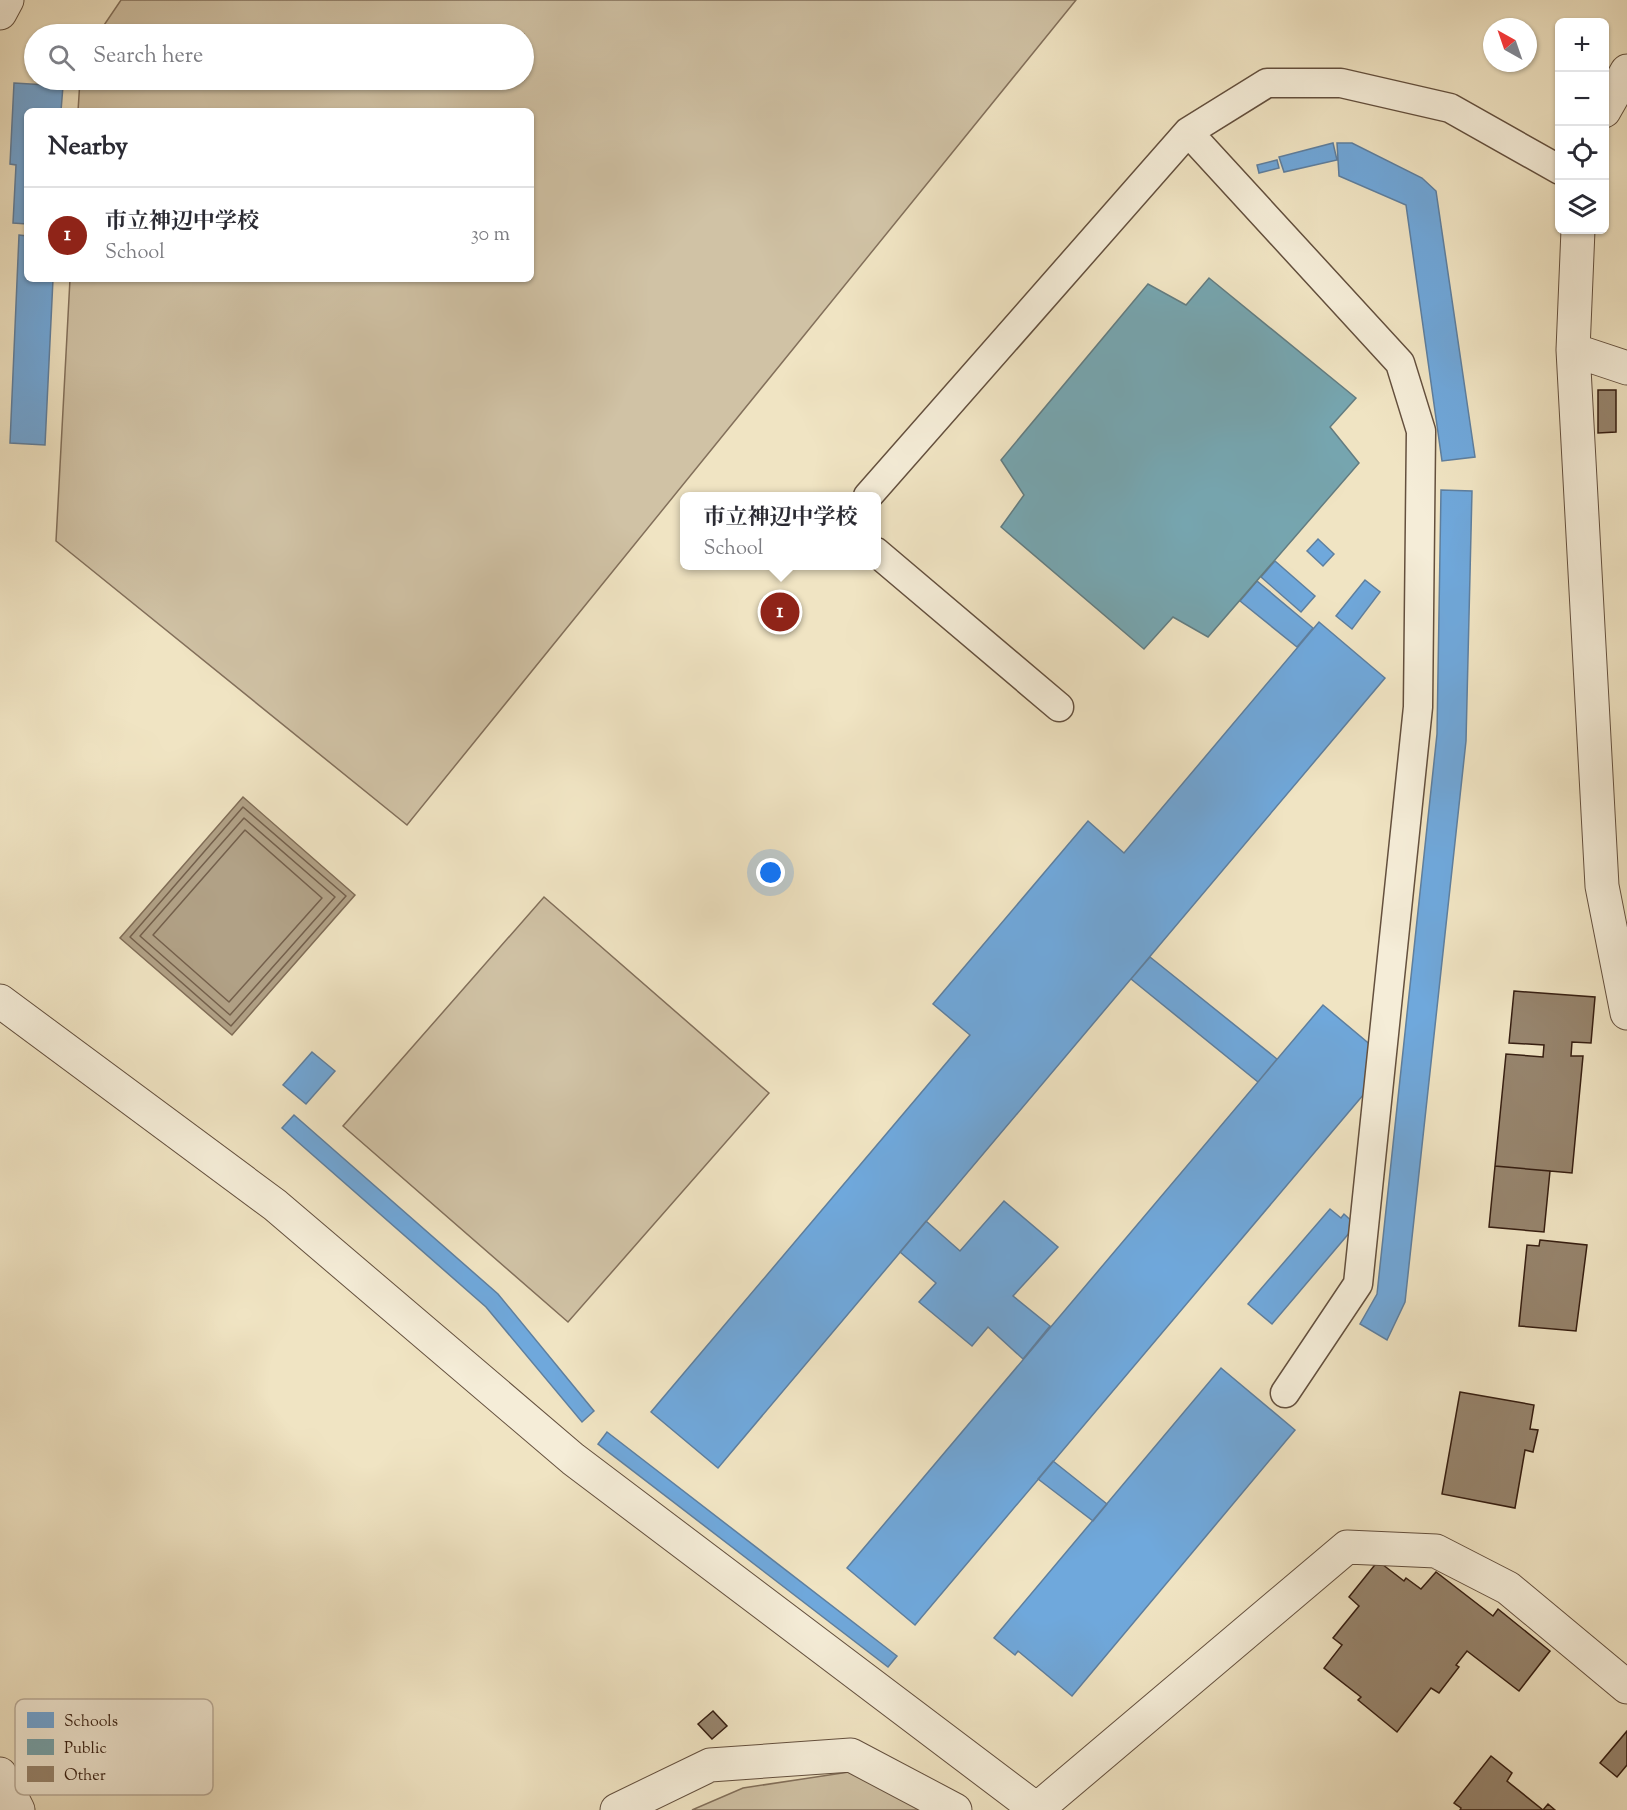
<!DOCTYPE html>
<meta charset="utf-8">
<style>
:root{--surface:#fff;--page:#f7f7f7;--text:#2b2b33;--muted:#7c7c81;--line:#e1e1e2;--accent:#8f2418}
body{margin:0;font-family:"Sorts Mill Goudy","Noto Serif JP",serif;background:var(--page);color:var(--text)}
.controls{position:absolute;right:18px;top:18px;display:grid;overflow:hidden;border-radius:9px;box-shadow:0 2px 4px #0004}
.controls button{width:54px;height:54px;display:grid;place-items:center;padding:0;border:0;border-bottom:2px solid var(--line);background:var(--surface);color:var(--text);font:30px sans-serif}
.compass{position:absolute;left:1483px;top:18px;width:54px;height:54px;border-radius:50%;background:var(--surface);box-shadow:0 2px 4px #0004;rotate:320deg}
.you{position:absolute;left:771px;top:873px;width:21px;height:21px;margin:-15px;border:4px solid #fff;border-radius:50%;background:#1a73e8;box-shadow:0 0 0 9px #1a73e833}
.badge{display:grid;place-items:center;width:39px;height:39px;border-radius:50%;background:var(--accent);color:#fff;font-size:20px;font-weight:700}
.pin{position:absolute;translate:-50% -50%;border:3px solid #fff;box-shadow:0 2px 6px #0006}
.popup{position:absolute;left:680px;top:492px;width:201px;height:78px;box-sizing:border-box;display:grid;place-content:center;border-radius:9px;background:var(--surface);filter:drop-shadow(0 2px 4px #0005);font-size:20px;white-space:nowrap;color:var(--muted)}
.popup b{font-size:22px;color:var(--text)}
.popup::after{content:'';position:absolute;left:50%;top:100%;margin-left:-12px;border:12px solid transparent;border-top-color:var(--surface)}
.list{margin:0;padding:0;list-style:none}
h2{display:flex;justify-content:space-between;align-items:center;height:78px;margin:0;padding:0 24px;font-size:26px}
h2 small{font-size:20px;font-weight:400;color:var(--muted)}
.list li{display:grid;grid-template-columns:39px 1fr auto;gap:18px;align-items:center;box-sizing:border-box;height:96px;padding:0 24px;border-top:2px solid var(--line)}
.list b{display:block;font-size:22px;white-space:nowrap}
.list p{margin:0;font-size:20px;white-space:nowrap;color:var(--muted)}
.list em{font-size:20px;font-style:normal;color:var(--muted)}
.icon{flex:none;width:33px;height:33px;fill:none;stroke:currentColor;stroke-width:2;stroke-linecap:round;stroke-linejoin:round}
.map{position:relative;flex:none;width:1627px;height:1810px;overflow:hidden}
.search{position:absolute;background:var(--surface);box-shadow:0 2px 4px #0004;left:24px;top:24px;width:510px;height:66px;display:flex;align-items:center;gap:15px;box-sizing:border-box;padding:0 21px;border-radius:33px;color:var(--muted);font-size:22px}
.panel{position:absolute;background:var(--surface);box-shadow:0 2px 4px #0004;left:24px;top:108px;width:510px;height:174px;border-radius:9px}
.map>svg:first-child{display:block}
.green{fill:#d0c2a5;stroke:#83705b;stroke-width:1.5}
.water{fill:#b1a186;stroke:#806d57;stroke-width:1.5}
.schools{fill:#6fa8dc;stroke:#5e7f9f;stroke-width:1.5}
.public{fill:#76a5af;stroke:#637c80;stroke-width:1.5}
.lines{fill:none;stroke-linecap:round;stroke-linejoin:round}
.shore{stroke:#74604c;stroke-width:1.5}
.building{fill:#97856e;stroke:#361e11;stroke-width:1.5}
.service-casing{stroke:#64503e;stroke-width:31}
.minor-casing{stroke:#64503e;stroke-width:35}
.service{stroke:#f5edd8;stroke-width:28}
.minor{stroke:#f5edd8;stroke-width:33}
.key{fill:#f5edd8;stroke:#bcaf9c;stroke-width:1.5}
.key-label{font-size:16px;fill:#361e11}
</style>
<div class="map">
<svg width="1627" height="1810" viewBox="0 0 1627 1810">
<rect width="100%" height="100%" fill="#f0e4c3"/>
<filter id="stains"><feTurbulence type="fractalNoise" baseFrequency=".00333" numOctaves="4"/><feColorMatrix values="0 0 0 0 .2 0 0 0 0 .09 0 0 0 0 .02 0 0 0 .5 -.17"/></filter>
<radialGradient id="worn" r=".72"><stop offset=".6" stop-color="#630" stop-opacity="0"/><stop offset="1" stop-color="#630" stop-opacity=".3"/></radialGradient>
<!-- green -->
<path class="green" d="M121,0H1076L407,825L56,541L70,279H531V111H78L80,80H524V34H98Z
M544,897L769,1093L568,1322L343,1126Z
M849,1772L938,1810H692L743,1788Z"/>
<!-- water -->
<path class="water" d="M243,797L355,895L232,1035L120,938Z"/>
<!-- schools -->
<path class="schools" d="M14,83L63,86L61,111H27V224L13,223L16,165L10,164Z
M1333,143L1337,160L1284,172L1279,157Z
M1337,143H1352L1422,178L1436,191L1475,457L1442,461L1406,205L1339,176Z
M1277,160L1279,168L1259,173L1257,165Z
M19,235L27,236V279H53L45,445L10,443Z
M1441,490L1472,491L1466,741L1405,1302L1387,1340L1360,1324L1377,1294L1437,734Z
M1318,539L1334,554L1323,566L1307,551Z
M1275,561L1315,596L1301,612L1261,577Z
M1365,580L1380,592L1352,629L1336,616Z
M1257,581L1313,628L1297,647L1240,601Z
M1319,622L1385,678L718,1468L651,1412L970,1035L933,1004L1088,821L1124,853Z
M1150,957L1277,1059L1258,1082L1131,979Z
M1323,1005L1391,1062L915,1625L847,1568Z
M312,1052L335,1071L306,1104L283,1085Z
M294,1115L498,1294L594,1411L582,1422L486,1307L282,1128Z
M1004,1201L1058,1247L1013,1296L1050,1326L1023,1359L988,1327L972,1346L919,1302L936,1283L900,1252L926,1221L960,1251Z
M1330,1209L1341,1218L1344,1214L1356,1225L1272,1324L1248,1304Z
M1221,1368L1295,1430L1072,1696L1018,1651L1015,1655L994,1638Z
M607,1432L897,1656L888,1667L598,1444Z
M1053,1461L1107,1504L1093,1521L1038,1479Z"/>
<!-- public -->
<path class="public" d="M1209,278L1356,398L1330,427L1359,463L1208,637L1173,617L1144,649L1001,527L1024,495L1001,460L1148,284L1186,305Z"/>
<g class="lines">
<!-- shore -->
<path class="shore" d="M243,807L346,896L231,1026L130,937Z
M244,818L335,897L230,1015L140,936Z
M245,830L322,898L229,1002L153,935Z"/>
</g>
<!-- building -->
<path class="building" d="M1598,390H1616V432L1598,433Z
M1514,991L1595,997L1591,1043L1572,1042L1571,1056H1583L1572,1173L1495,1166L1506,1054L1543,1057L1544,1045L1509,1043Z
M1495,1166L1550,1171L1544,1232L1489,1227Z
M1540,1240L1587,1245L1576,1331L1519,1326L1527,1245L1539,1246Z
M1460,1392L1534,1405L1530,1429L1538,1430L1533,1452L1525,1450L1515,1508L1442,1494Z
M1378,1561L1404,1581L1406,1578L1421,1589L1436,1572L1493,1616L1498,1609L1550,1651L1519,1691L1467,1651L1456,1665L1459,1667L1439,1693L1431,1688L1397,1732L1358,1700L1361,1697L1324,1668L1342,1645L1333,1638L1359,1606L1349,1597Z
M713,1711L727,1726L712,1739L698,1724Z
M1627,1731V1765L1617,1777L1600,1763Z
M1491,1756L1512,1773L1507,1781L1543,1810L1548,1804L1555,1810H1460L1461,1808L1454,1803Z"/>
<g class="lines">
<defs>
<path id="service" d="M1188,132L1400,363L1421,431L1418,707L1358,1284L1285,1393
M868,496L1188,132L1267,83H1341L1450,108L1560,170
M876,552L1059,707"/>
<path id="minor" d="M0,13L7,0
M1604,111L1627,71
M1578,230L1573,350L1602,886L1627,1013
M1573,350L1627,368
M0,1001L275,1205L573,1459L1036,1809
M0,1774L18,1810
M617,1810L710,1765L851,1755L955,1810
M1036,1810L1347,1547L1436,1551L1508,1588L1627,1687"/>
</defs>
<!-- service casing -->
<use href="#service" class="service-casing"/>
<!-- minor casing -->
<use href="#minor" class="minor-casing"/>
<!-- service -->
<use href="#service" class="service"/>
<!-- minor -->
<use href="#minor" class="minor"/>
</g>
<!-- legend -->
<rect x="15" y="1699" width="198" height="96" rx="9" class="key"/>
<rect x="27" y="1712" width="27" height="16" fill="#6fa8dc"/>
<rect x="27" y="1739" width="27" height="16" fill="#76a5af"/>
<rect x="27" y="1766" width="27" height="16" fill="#97856e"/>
<g class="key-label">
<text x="64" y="1726">Schools</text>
<text x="64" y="1753">Public</text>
<text x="64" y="1780">Other</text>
</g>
<rect width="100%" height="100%" filter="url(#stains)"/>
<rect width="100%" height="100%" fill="url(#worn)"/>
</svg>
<div class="controls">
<button>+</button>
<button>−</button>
<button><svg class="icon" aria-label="locate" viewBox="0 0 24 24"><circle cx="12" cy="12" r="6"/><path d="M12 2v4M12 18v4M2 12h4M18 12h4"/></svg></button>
<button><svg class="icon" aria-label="layers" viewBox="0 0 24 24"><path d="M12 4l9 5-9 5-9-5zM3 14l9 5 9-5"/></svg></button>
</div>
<svg class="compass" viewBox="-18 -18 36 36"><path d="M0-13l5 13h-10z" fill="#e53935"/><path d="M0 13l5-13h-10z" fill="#7c7c81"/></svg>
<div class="you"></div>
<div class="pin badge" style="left:780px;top:612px">1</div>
<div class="popup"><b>市立神辺中学校</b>School</div>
<div class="search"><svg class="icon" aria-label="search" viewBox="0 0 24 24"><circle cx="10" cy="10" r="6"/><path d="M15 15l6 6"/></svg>Search here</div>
<section class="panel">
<h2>Nearby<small></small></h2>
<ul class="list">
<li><span class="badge">1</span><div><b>市立神辺中学校</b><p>School</p></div><em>30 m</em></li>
</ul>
</section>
</div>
